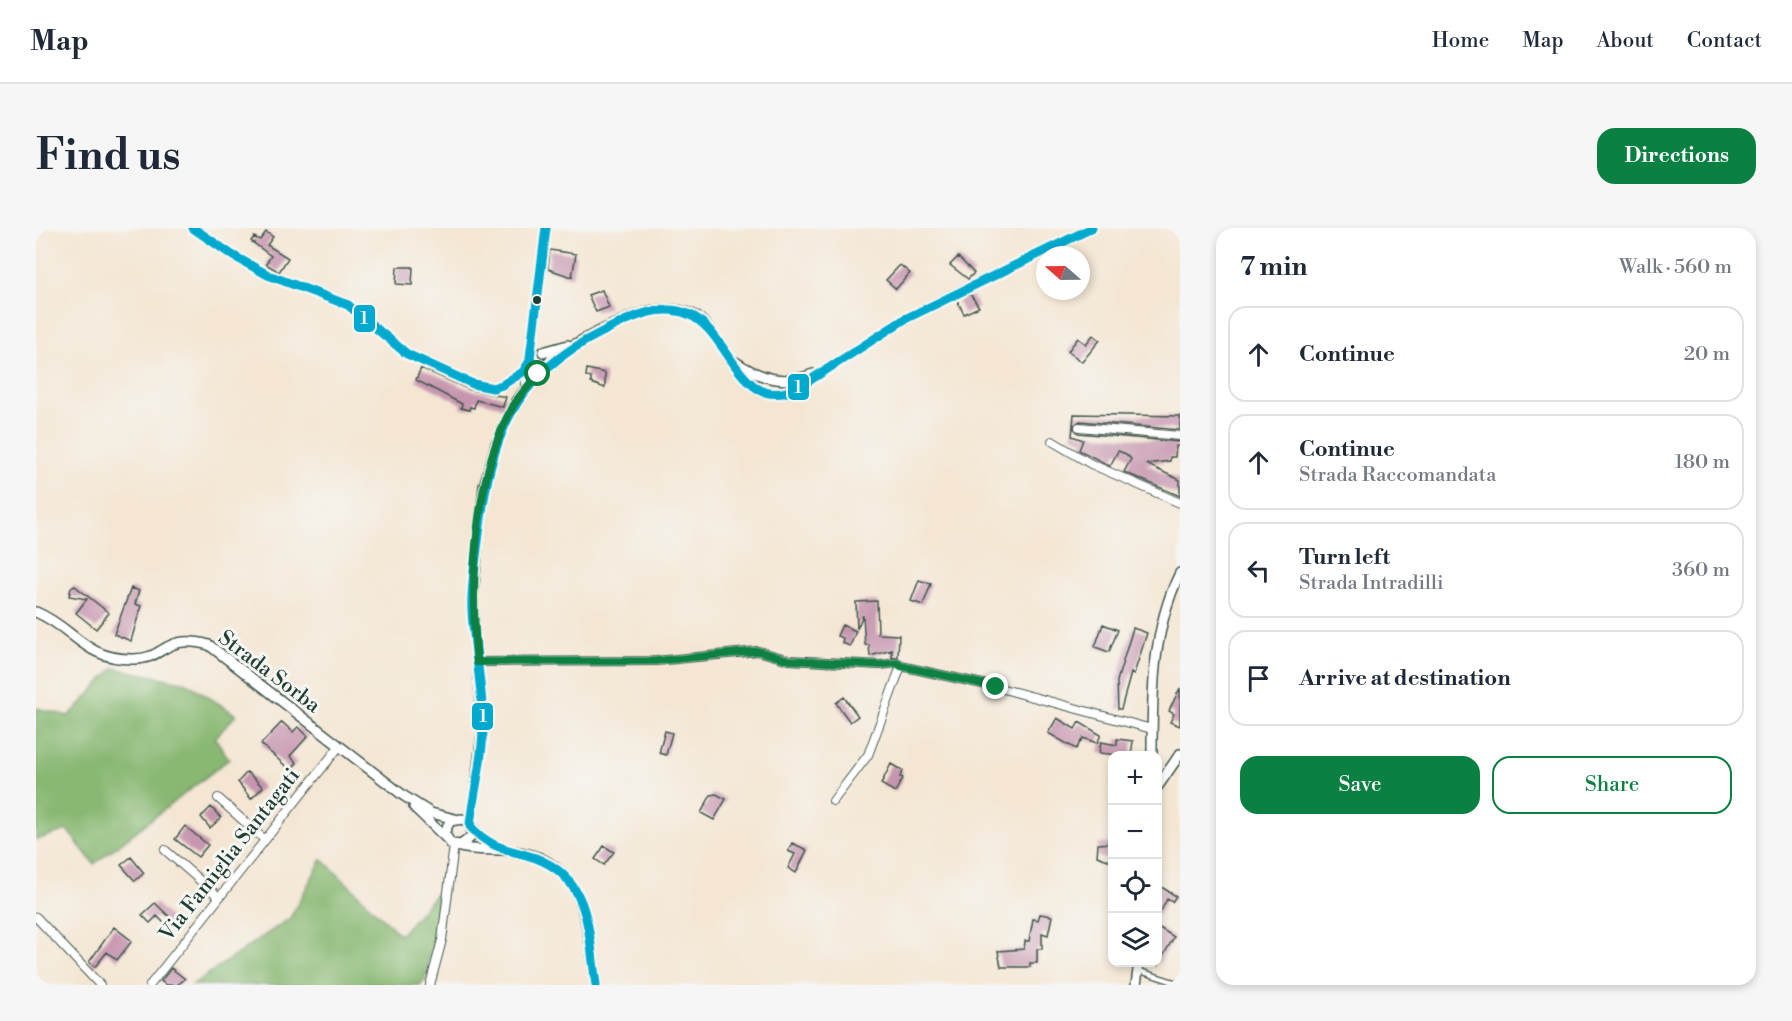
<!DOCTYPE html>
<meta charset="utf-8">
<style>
:root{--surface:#fff;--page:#f6f6f7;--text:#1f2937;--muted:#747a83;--line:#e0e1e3;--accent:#0b8043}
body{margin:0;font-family:"Libre Bodoni",serif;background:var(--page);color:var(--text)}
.controls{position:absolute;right:18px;bottom:18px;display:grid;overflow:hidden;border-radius:12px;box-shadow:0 3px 9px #0003}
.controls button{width:54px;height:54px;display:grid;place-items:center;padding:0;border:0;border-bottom:2px solid var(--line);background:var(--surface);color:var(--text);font:30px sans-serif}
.compass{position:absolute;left:1000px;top:18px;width:54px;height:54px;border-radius:50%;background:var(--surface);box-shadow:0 3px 9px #0003;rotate:290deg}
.stop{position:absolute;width:18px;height:18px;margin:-14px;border:4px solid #0b8043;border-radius:50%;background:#fff}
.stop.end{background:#0b8043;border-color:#fff;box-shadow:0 2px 6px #0008}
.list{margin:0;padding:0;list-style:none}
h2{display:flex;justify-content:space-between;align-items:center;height:78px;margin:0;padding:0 24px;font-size:26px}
h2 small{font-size:20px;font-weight:400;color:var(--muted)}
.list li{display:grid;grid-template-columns:39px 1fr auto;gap:18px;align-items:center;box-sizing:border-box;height:96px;margin:0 12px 12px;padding:0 12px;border:2px solid var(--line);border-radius:18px}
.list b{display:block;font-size:22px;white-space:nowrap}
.list p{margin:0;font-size:20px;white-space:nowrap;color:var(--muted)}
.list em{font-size:20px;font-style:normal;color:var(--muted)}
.actions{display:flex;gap:12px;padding:18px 24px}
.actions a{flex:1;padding:14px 0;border:2px solid var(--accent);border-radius:18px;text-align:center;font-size:21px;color:var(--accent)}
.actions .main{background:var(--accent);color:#fff}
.icon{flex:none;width:33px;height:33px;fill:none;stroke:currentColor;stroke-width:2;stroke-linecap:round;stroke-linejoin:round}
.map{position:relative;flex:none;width:1144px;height:757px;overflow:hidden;border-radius:18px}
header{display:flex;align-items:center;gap:36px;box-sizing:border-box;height:84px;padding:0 30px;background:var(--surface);border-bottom:2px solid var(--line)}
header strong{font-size:28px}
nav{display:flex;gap:33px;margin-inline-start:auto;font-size:21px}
.intro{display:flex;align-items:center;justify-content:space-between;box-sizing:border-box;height:144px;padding:0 36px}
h1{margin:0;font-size:42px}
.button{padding:15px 27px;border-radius:18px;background:var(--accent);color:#fff;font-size:21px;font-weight:700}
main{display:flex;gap:36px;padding:0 36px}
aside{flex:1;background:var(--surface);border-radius:18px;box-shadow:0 3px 9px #0003}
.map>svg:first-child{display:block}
.forest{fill:#88b872;stroke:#547a53;stroke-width:1.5}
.building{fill:#c695af}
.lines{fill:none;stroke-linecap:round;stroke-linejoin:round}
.service-casing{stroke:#3f564c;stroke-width:7}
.minor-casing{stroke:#3f564c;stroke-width:10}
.tertiary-casing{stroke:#3f564c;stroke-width:12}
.service{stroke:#fff;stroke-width:4}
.minor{stroke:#fff;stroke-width:8}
.tertiary{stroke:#fff;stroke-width:9}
.bus-1-casing{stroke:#f6f6f2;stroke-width:14}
.bus-1{stroke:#00a9ce;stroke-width:9}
.route{stroke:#0b8043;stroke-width:8}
.bus-dot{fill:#1f3d34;stroke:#f6f6f2;stroke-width:2}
.labels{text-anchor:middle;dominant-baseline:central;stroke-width:6;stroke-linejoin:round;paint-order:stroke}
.street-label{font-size:21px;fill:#1f3d34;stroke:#f6f6f2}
.line-badge{stroke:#f6f6f2;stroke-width:2}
.badge-label{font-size:16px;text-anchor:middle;font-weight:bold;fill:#fff}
</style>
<header>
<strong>Map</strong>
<nav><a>Home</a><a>Map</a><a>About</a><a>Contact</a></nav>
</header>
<div class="intro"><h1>Find us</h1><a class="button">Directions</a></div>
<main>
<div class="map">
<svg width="1144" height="757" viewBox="0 0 1144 757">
<rect width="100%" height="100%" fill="#f6f6f2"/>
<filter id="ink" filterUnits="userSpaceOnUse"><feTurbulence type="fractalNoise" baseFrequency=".0167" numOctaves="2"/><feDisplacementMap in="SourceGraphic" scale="12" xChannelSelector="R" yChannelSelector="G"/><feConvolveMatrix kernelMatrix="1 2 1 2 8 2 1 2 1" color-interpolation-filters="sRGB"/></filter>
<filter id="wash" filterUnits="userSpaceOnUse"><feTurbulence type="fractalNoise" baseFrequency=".008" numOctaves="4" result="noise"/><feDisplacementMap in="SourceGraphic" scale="24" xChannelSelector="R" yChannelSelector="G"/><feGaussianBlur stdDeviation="1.35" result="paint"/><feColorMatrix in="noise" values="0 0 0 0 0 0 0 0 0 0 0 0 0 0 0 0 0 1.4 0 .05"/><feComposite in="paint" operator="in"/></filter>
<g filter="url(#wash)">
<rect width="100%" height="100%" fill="#f4e6d3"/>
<!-- forest -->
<path class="forest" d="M78,440L151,455L200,487L179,510L193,531L58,636L31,602L0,612V480L33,488Z
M286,631L364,707L400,666L404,672L389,752L384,757H156L254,690Z"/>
<g id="blocks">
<!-- building -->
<path class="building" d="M230,4L237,9L231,17L252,30L243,44L230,36L235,28L215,13L218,9L224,12Z
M514,22L540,26L536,49L512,41Z
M922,29L938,45L932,51L914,37Z
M864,37L874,45L860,61L850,52Z
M361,39H377L376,57L360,56Z
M566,62L573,79L560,84L552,67Z
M934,66L943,79L928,86L921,72Z
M1057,107L1064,112L1046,134L1032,123L1042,110L1050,116Z
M385,140L434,162L470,169L467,179L440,172L438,180L434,179L433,182L425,180L426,176L380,152Z
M551,141L569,145V160L555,155V150L550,148Z
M1038,186L1144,188V202L1044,193L1037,198Z
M1037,199L1042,205L1144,214V218H1140L1139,229H1134V233L1110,236L1144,252V268L1088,244L1095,231L1090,226L1082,223L1074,238L1043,222L1047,212L1036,208Z
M883,352L895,356L887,377L875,373Z
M39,358L73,385L60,401L40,385L51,371L33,368L35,360Z
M95,360L103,363L99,376L105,378L95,413L78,406Z
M841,373L842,406L863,407L862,429L856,430V422L834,428L833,417H829L827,387L821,401L820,374Z
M1067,396L1082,402L1073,424L1059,419Z
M806,397L820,403L814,418L806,415L807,410L801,408Z
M1097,400L1111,405L1098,446L1095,445L1085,481H1082L1081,453Z
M1144,460V498L1134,494L1138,486L1133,483Z
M808,469L822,488L814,494L800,475Z
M1021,490L1039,501L1043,494L1065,507L1061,515L1047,510L1040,521L1012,505Z
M246,494L257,504L262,499L272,508L254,528L261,535L254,542L225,516Z
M629,503L636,505L630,527L623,525Z
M1081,511L1097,513L1095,528L1063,525L1065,514L1081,517Z
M855,536L867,543L864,549L867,550L859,564L845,556Z
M211,544L227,559L215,571L202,554Z
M680,566L690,571L678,592L665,585L675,567Z
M175,579L185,590L174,600L165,589Z
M149,598L172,617L162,629L139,611Z
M756,615L771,622L760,645L752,640L759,626L752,623Z
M1077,615V634L1061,628L1062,616Z
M568,618L578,624L568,637L559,631Z
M95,629L108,645L99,653L85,637Z
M1122,657L1140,668L1136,674L1131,671L1122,689Z
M119,675L139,694L133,700L121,688L114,695L106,687Z
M1004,686L1016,688L1012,707L1006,705V721H1001V735H994V739H965L962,723L988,721L989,713H993L997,691L1002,692Z
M78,699L96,713L81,732L71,724L59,739L53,734Z
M1122,699L1138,709L1122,737Z
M135,740L149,751L141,757H130L125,753Z"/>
</g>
</g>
<g filter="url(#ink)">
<use href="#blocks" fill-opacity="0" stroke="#3f564c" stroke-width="1.5"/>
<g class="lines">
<defs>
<path id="service" d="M1104,743L1144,756"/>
<path id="minor" d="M1043,199L1144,208
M1016,213L1055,236L1144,275
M441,434L620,433L722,423L753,432L844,437L861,435L865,438L960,459L1116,501
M182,570L229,612
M797,573L832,527L865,438
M129,622L183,669
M0,689L64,757
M114,757L302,520
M394,757L406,712L418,617"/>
<path id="tertiary" d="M157,0L196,27L232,47L312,77L371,126L437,156L457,160L466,157L487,144L494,133
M507,124L532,117
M698,133C723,150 747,158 777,146
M497,137L494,130L510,0
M490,156L495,135
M480,173C490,162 498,148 508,138C525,120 589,89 613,83C628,80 648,80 661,89C690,109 703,175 749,165C764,162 779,149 792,140C817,124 843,107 869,92C929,58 995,32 1056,0
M0,384C40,401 48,432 98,431C130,431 127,405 173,417L368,568L395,585L419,591
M1116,528C1116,465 1116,402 1144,345
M1122,558L1144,526
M378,579L410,610
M434,598L447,499L436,377L448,258L460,216L482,170
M435,600V609L425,617L415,616L408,605L414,593L426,591C442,599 440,612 465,620
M420,618C442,625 463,619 484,624C553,637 550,701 560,757
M1100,757L1103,734"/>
</defs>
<!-- service casing -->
<use href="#service" class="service-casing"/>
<!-- minor casing -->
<use href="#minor" class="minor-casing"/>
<!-- tertiary casing -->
<use href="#tertiary" class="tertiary-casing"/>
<!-- service -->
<use href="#service" class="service"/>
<!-- minor -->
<use href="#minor" class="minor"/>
<!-- tertiary -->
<use href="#tertiary" class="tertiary"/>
<defs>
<path id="bus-1" d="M157,0L196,27L232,47L312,77L371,126L437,156L457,160L466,157L487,144L494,133
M508,138L499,139L494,130L510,0
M560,757C552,702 555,644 490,627C467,621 450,617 434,598C437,565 447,533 447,499C447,460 438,421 436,382C435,356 440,330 443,305C455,209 475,149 566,104C591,91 623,74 652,86C695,103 704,192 765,158L869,91L1056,0"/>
</defs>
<!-- bus-1 casing -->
<use href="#bus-1" class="bus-1-casing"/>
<!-- bus-1 -->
<use href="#bus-1" class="bus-1"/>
</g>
</g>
<g class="lines" filter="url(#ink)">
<!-- route -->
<path class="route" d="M502,146C494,157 483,167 477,178C437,250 434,354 441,434L620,433L722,423L753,432L844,437L861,435L865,438L960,459"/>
</g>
<!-- markers -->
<circle class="bus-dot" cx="501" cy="72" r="5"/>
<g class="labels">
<!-- street labels -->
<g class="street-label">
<text transform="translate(233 444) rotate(37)">Strada Sorba</text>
<text transform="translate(194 627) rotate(-52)">Via Famiglia Santagati</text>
</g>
</g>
<g class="line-badge">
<rect x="317" y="76" width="23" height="29" rx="6" fill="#00a9ce"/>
<rect x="751" y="145" width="23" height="28" rx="6" fill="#00a9ce"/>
<rect x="435" y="474" width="23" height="29" rx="6" fill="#00a9ce"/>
</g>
<g class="badge-label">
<text x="328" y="96">1</text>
<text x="762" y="165">1</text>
<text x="447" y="494">1</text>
</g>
</svg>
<div class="controls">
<button>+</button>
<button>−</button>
<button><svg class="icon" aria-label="locate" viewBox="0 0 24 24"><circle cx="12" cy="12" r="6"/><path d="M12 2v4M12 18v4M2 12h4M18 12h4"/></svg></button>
<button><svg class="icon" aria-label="layers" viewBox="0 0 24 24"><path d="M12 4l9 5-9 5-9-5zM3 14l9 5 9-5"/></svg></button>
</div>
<svg class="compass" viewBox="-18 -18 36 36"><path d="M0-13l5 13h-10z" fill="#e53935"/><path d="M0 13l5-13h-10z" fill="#747a83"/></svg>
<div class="stop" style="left:502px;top:146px"></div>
<div class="stop end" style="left:960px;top:459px"></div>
</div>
<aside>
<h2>7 min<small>Walk · 560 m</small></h2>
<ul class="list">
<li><svg class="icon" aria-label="ahead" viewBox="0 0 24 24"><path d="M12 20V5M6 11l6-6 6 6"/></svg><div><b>Continue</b></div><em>20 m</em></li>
<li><svg class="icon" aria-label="ahead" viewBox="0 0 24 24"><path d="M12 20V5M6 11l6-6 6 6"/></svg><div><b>Continue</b><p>Strada Raccomandata</p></div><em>180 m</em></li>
<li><svg class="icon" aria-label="left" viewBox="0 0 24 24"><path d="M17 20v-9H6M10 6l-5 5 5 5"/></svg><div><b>Turn left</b><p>Strada Intradilli</p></div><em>360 m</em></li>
<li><svg class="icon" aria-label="arrive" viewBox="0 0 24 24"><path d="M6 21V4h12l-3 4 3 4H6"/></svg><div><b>Arrive at destination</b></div></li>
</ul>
<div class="actions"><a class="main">Save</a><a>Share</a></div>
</aside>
</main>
